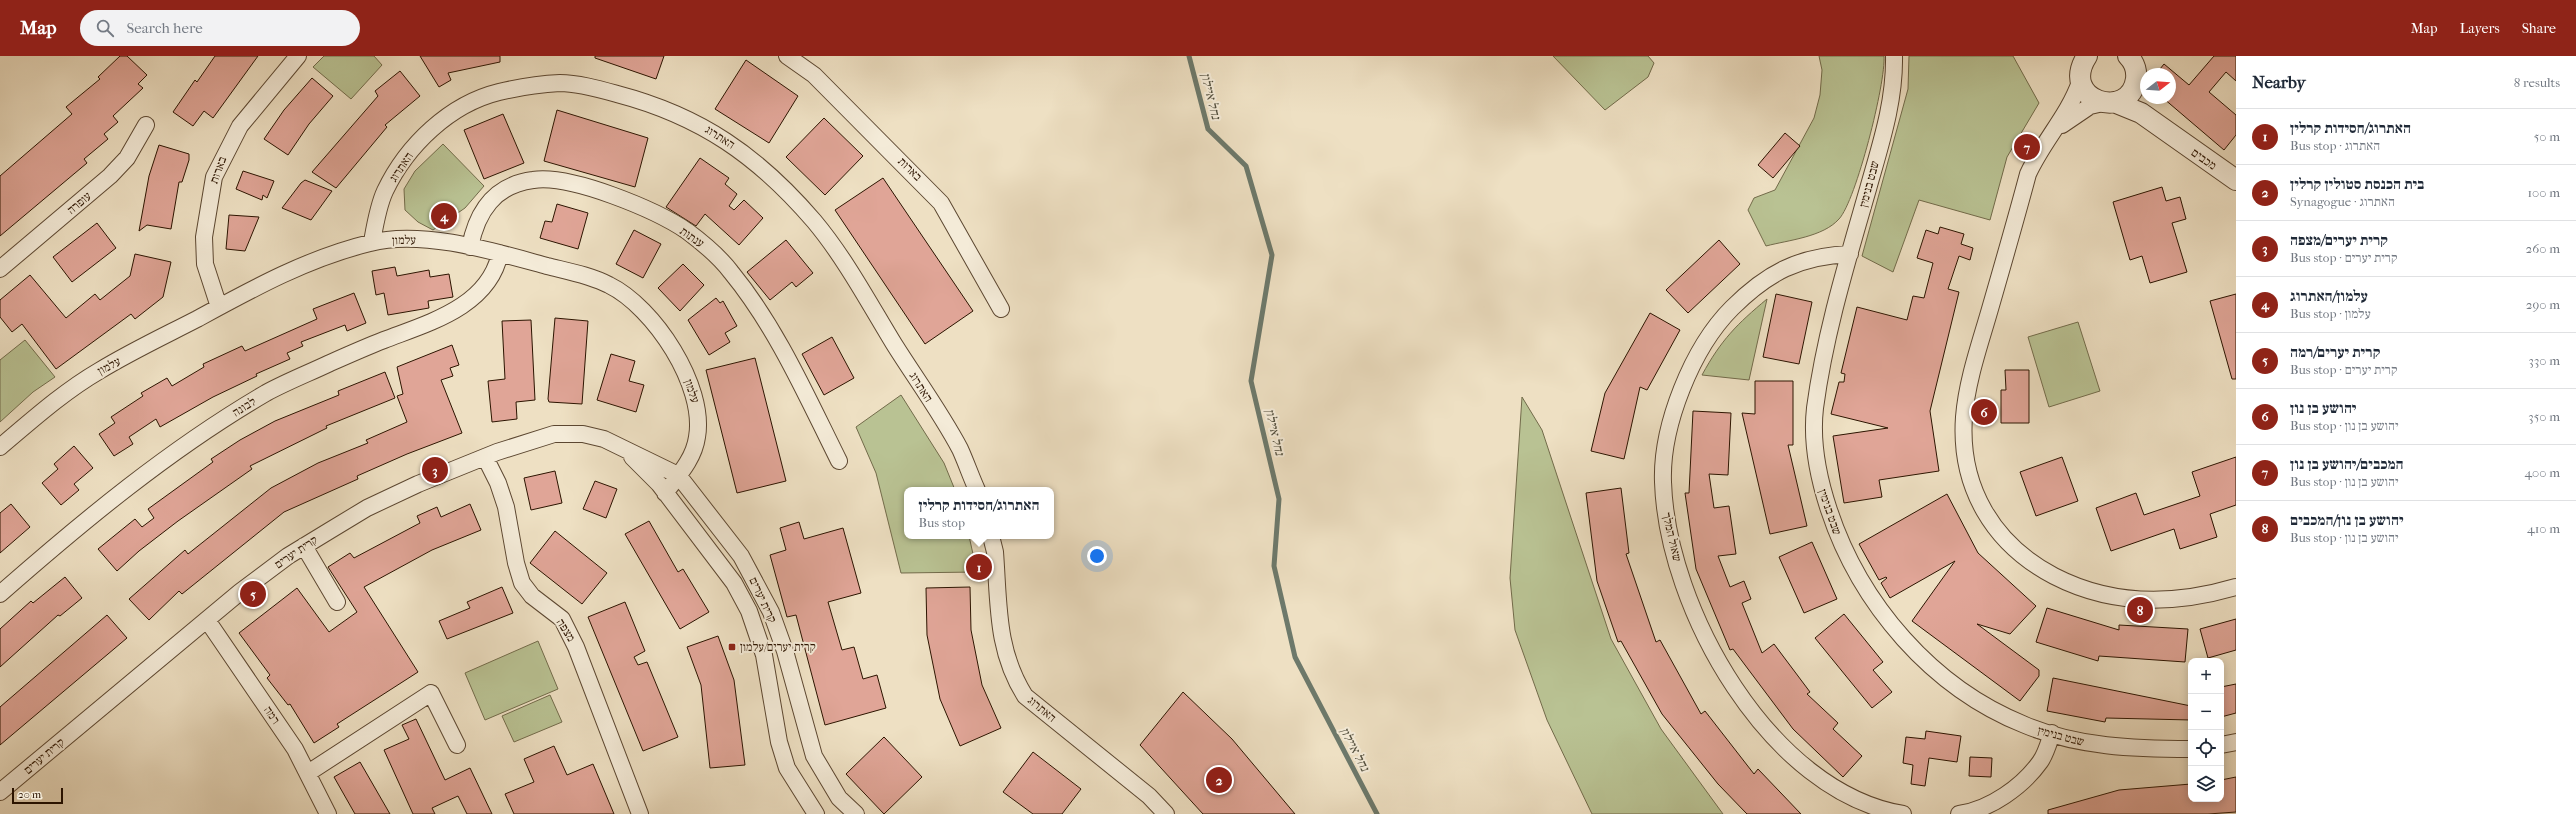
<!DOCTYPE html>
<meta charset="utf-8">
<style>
:root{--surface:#fff;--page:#f2f2f3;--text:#1f2937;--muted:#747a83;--line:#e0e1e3;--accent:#8f2418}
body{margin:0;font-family:"IM FELL French Canon","Frank Ruhl Libre",serif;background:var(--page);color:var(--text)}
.controls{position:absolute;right:12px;bottom:12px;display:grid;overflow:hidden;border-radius:8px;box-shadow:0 2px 10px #0003}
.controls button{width:36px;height:36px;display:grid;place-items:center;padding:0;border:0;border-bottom:1px solid var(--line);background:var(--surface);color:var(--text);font:20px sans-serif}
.compass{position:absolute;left:2140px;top:12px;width:36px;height:36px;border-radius:50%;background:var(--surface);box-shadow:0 2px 10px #0003;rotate:73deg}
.scale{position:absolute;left:12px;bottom:10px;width:51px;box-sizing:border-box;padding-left:4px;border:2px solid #2c1400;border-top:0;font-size:11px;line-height:14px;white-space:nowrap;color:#2c1400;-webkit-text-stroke:3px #f4ebd8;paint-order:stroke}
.you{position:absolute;left:1097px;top:500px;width:14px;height:14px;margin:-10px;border:3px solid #fff;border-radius:50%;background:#1a73e8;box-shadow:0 0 0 6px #1a73e833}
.badge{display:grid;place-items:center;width:26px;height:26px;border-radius:50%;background:var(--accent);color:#fff;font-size:13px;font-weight:700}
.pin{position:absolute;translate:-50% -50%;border:2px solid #fff;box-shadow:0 1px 4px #0006}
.popup{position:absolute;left:904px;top:431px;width:150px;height:52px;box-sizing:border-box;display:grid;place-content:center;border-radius:8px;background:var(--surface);filter:drop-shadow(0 1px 3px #0005);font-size:13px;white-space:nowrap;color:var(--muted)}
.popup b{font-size:15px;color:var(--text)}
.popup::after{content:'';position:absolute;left:50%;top:100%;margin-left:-8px;border:8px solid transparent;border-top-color:var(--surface)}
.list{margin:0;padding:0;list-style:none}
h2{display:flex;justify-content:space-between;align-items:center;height:52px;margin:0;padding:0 16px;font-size:17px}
h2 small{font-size:13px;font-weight:400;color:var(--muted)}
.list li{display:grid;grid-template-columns:26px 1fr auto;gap:12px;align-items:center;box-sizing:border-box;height:56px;padding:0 16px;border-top:1px solid var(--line)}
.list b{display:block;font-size:15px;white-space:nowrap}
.list p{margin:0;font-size:13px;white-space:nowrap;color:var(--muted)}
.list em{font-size:13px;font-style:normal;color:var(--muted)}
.icon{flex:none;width:22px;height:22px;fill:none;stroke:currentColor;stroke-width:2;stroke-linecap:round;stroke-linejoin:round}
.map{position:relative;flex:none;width:2236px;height:758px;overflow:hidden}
header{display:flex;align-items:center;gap:24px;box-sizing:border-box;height:56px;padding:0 20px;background:var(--accent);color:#fff}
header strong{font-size:19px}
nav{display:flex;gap:22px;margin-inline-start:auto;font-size:14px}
.search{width:280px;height:36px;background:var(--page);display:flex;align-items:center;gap:10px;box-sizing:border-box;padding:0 14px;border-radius:22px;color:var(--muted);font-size:15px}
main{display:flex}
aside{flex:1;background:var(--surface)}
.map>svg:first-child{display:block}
.green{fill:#b9c293;stroke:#726b4a}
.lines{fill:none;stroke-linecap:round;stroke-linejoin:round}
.stream{stroke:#6d796b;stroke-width:5}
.building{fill:#e0a597;stroke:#2c1400}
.minor-casing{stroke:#5c4731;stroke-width:18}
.tertiary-casing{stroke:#5c4731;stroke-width:22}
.minor{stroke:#f4ebd8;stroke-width:16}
.tertiary{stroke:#f4ebd8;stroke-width:20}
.poi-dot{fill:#8f2418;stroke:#f4ebd8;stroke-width:1.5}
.labels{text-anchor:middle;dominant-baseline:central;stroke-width:4;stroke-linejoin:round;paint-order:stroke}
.street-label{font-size:12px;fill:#2c1400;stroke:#f4ebd8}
.poi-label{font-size:12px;fill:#2c1400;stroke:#f4ebd8;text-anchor:start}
.water-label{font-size:13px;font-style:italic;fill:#524f3e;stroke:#f4ebd8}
</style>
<header>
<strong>Map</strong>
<div class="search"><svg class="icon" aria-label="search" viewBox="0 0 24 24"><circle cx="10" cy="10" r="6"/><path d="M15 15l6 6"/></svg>Search here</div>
<nav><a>Map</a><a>Layers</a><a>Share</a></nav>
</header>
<main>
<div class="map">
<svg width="2236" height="758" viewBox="0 0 2236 758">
<rect width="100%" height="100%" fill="#eee0c3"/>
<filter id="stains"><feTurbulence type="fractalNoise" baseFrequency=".005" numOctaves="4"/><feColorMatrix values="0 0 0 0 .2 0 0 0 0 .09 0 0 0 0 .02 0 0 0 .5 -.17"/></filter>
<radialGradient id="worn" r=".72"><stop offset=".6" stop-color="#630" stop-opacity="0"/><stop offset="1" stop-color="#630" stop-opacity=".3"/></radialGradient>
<!-- green -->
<path class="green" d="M324,0H374L382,9L351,43L313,11Z
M1553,0H1648L1654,7L1648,21L1605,54Z
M1819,0H1884C1886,26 1856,145 1839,163C1823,181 1789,184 1766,190L1748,154L1754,142L1775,134L1814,62L1820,39L1822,14Z
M1909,0H2013L2039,47L2007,101L1990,164L1919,144L1893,216L1862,200L1908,33Z
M443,88L484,130L465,152L433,174L418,166L405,154L404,133L415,115Z
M1767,243L1749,324L1702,319C1721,284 1737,268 1767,243Z
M2078,266L2100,335L2049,351L2028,281Z
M25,284L55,321L33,336L0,366V304Z
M901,339L944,407L955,434H907V480H969L977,516L901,517L876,417L856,371Z
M1522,341L1542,374L1611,583L1661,673L1723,758H1592L1547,664L1515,574L1510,522Z
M538,585L558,633L485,664L465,617Z
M550,639L562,666L514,686L502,660Z"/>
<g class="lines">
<!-- stream -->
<path class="stream" d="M1189,0L1208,73L1246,110L1272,199L1251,325L1279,443L1274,510L1295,601L1377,758"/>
</g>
<!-- building -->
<path class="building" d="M120,0H127L147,19L138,28L143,32L113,60L118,66L104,78L108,83L84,103L87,107L0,180V120L72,58L66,51L100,23L98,21Z
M215,0H258L213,62L204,55L193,70L173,56L195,24L197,26Z
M420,0H500V6L448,17L451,24L439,31Z
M595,0H664L656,23L595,2Z
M2214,0H2236V25L2226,16L2209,36L2236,59V79L2224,94L2163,42H2170V18H2156L2164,8L2189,29Z
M746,4L798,40L769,87L715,53Z
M400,15L420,40L385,69L387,71L336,132L312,116L378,40L375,35Z
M312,22L333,40L309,68L288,99L264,83L284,54Z
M557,54L648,82L635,131L544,105Z
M503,58L524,107L484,123L464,74Z
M824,62L863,100L825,139L786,101Z
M1785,77L1800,90L1773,122L1758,109Z
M159,89L189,98V104L182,126H179L171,173L147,169L139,175L149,120Z
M700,102L729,122L725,128L737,138L729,150L734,154L744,144L763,162L739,189L705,158L696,170L666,151Z
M243,115L274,125L267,142L263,139L262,144L236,133Z
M883,122L973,255L925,288L835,154Z
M305,124L332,135L311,164L282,152L301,127Z
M2162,131L2166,145L2180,141L2186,163L2172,167L2187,216L2150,227L2142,200L2130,204L2113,146Z
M557,148L588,157L578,193L540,182L545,165L552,166Z
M229,159L259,161L245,195L226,193Z
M97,167L116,192L72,226L53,201Z
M1940,171L1964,178L1961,188L1973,192L1970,204L1959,200L1948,233L1959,236L1930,355L1939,415L1879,424L1882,441L1844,447L1833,380L1888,372L1831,358L1839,326H1844L1845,318L1841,317L1857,251L1907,264L1913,240L1924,242L1933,207L1917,202L1926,174L1938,178Z
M634,174L661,188L643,222L616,208Z
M786,184L813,217L796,231L792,226L770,244L747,216Z
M1719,184L1740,208L1688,257L1666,234Z
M135,198L171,206L163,241L135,263L131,258L56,313L22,268L12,276L0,261V244L30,219L66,262L95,238L100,244L130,220Z
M683,208L704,229L680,255L658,232Z
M395,211L397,220L429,214L430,221L449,218L453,241L428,245L429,252L388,259L384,237L376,239L372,215Z
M354,237L366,267L347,275L345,269L301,286L303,290L287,297L290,303L256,318L257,320L213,341L160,371L156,363L129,381L133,388L114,400L99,378L115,367L111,361L143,340L141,337L167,322L172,330L204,311L203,308L242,290L245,295L317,263L313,253Z
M1776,238L1812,246L1799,308L1763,301Z
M2236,238V323H2232L2210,245Z
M716,242L720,247L723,245L737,270L725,277L730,286L709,299L688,264Z
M1650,257L1680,274L1647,334L1640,331L1624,403L1591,395L1605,337Z
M555,262L588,265L582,348L549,346L548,343Z
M531,264L535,344L516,346L517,363L492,366L488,325L505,323L502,265Z
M832,281L854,322L824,339L802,298Z
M452,289L459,309L450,312L453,320L441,324L462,377L407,398L357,420L358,423L284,456L182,538L179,535L149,564L129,543L185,494L188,498L271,432L318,407L368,387L366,384L407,366L397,340L403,338L397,311Z
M611,298L635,305L629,325L644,329L636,356L597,344Z
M755,302L786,425L737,437L706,314Z
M2005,314H2029V367H2001V334H2006Z
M385,316L395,342L326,370L327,372L250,410L252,413L178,465L139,495L117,515L98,493L135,463L142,471L154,462L148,453L213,406L211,403L240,384L275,365L339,339L338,335Z
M1755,325H1793V389H1788L1807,470L1770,478L1742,357L1755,358Z
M1693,355L1731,357L1728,419L1709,418L1714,452L1729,450L1736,498L1718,500L1730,531L1744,525L1751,543L1742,547L1762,597L1774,588L1810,636L1807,638L1838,667L1833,673L1862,700L1843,721L1793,673L1733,593L1730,594L1696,513L1685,437H1689Z
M74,390L93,412L74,428L79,434L61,449L42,427L58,413L54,408Z
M2062,401L2078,445L2036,460L2020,416Z
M2236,401V449L2210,458L2217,481L2180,493L2174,473L2111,495L2096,452L2136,437L2144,459L2200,440L2192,416Z
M555,415L562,447L531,454L524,422Z
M595,425L617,433L606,462L583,453Z
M1621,432L1629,497L1626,498L1656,586L1660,584L1701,658L1705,655L1754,718L1758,713L1801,758H1747L1718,728L1662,658L1621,585L1618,586L1597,525L1586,437Z
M1947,438L1978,497L2036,550L2010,578L1977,568L2039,614V620L2020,645L1912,565L1955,505L1890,542L1881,527L1887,522L1886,521L1879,524L1859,488Z
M11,448L30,471L0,497V457Z
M470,448L481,474L432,494L364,531L418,616L337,668L339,671L314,687L290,648L288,649L267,622L270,619L239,577L297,532L329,576L357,556L328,511L350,497L354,502L420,467L417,460L437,451L441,461Z
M649,465L678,516L683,513L709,556L680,573L625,478Z
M799,466L804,483L843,472L861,537L828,546L842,594L854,591L863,623L877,619L886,652L825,669L796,559L787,561L770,499L786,494L780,472Z
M555,475L607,517L582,548L530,507Z
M1812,486L1837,543L1804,557L1779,501Z
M65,521L82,542L60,560L58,559L0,611V573L31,545L33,547Z
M502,531L513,557L447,583L439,565L470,552L467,546Z
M970,531L971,574L982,629L1001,672L960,690L940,643L927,579L926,532Z
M625,546L645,595L634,601L638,609L647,606L678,681L643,695L588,561Z
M2047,552L2119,574V569L2188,573L2185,606L2099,600L2098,605L2036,586Z
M1844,558L1883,606L1873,614L1892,636L1872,652L1815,582Z
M107,559L127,582L0,689V651Z
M2236,563V594L2208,602L2200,573Z
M718,580L734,624L745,709L710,712L701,629L687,591Z
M2053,622L2191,650V664L2106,662L2105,666L2047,655Z
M2236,628V657L2221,661V631Z
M1183,636L1232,683L1295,758H1203L1140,689Z
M416,663L445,724L470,712L492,758H467L458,740L432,752L435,758H413L384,694L409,683L402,669Z
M1926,675L1961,680L1957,706L1929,702L1925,730L1911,728L1913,709L1903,707L1906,681L1925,683Z
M884,681L922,721L884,758L846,718Z
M554,690L567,719L593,708L614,758H514L505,738L534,726L524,703Z
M1033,696L1081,733L1062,758H1033L1003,736Z
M1970,701L1992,702L1991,721L1969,720Z
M360,706L390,758H355L334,721Z
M2236,721V756L2208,758H2048V754L2119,734L2191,728V743H2221V724Z"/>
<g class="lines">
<defs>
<path id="minor" d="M787,0L814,19L941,147L1001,253
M1894,0C1895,46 1880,90 1868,133C1847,206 1825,277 1815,352C1811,387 1818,421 1829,454C1860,548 1932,632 2025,669C2078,691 2134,693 2191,693
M2080,26C2068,60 2043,85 2028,118C2016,163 2003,208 1990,253C1980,288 1967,324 1964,361C1959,431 1993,488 2054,520C2112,550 2175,549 2236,531
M2062,69L2090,50L2103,47
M372,186C375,169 378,150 385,135C407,89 450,48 499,36C520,31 539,28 560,27C578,27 599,33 617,38C701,60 758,100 814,165C845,202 869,247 894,288C916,323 941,357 960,393C966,406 971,421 977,434
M470,191C477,155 495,129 533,124C571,118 656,154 687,175C703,187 719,200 731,216C777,272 807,341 839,405
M1850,198C1799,200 1767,217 1732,252C1692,292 1661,370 1663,426C1667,553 1770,736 1903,758
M0,213L110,120L127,102L146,69
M219,251L205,208L204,181L214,121L240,70L298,0
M0,391C31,365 63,336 99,315C130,296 164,280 197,263C252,233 308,202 370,187C422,173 496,196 547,210C567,215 590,219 609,229C654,251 706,330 697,381C694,403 678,420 665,437
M485,401L498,427L506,451L516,507L522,527L532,540L562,563L576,591L640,758
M632,401L659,428L734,527L749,555L764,599L779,686L787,712L816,758
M991,480L995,496C999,548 996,594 1025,640L1149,740L1166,758
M304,490L337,546
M0,538C83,465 170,393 266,337C286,326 309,317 330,307C348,299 366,291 384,284C428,267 489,251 500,197
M207,564L295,693L328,758
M2221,689L2236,686
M308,717L431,637L457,689
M0,736L240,536L288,500L329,475L367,452L418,428L497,396L554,378H583L604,383L678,419L741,500L771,556L785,595L814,700L839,742L856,758
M1959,758C1990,754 2023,730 2040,706C2046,698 2049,686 2052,677"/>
<path id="tertiary" d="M2087,0C2058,45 2130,66 2136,23C2137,14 2134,6 2128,0
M2114,46L2141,57L2236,124"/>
</defs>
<!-- minor casing -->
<use href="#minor" class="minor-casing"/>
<!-- tertiary casing -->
<use href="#tertiary" class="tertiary-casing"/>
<!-- minor -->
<use href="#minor" class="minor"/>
<!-- tertiary -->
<use href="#tertiary" class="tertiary"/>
</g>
<!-- markers -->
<rect class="poi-dot" x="728" y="587" width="8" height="8" rx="2"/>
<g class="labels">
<!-- street labels -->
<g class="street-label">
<text transform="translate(720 81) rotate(33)">האתרוג</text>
<text transform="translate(2204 103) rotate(35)">מכבים</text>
<text transform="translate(401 111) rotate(-56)">האתרוג</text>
<text transform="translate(910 113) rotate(45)">בארות</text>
<text transform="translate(218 114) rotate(-70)">בארות</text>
<text transform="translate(1869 128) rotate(-75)">שבט בנימין</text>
<text transform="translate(79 147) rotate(-40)">עופרה</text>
<text transform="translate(692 181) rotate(35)">ענתות</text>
<text transform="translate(404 184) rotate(-1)">עלמון</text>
<text transform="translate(109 310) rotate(-28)">עלמון</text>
<text transform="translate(921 331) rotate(58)">האתרוג</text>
<text transform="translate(692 335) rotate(71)">עלמון</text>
<text transform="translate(244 351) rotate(-32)">לבונה</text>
<text transform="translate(1830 456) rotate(71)">שבט בנימין</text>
<text transform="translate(1672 481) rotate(77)">שאול המלך</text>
<text transform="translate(296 496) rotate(-34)">קרית יערים</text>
<text transform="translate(763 544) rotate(65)">קרית יערים</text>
<text transform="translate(566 574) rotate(58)">מצפה</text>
<text transform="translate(1042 653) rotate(40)">האתרוג</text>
<text transform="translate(272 659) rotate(56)">רמה</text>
<text transform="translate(2061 680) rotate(15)">שבט בנימין</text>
<text transform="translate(44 700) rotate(-40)">קרית יערים</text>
</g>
<!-- poi labels -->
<g class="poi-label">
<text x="740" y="591">קרית יערים/עלמון</text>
</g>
<!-- water labels -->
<g class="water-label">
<text transform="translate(1211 40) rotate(76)">נחל איילון</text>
<text transform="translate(1275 376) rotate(77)">נחל איילון</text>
<text transform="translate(1355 693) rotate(62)">נחל איילון</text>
</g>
</g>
<rect width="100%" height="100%" filter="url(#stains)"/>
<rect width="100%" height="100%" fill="url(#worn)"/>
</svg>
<div class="controls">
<button>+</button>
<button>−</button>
<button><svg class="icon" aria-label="locate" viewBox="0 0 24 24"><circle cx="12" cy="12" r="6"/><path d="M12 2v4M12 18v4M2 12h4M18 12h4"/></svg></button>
<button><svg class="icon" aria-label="layers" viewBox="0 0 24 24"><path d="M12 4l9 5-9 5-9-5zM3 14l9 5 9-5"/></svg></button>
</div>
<svg class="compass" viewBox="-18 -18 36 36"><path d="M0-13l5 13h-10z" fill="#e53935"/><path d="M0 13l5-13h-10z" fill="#747a83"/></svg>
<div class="scale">20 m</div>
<div class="you"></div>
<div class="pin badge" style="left:979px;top:511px">1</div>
<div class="popup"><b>האתרוג/חסידות קרלין</b>Bus stop</div>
<div class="pin badge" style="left:1219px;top:724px">2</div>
<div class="pin badge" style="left:435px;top:414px">3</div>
<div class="pin badge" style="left:444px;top:160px">4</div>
<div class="pin badge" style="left:253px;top:538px">5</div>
<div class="pin badge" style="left:1984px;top:356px">6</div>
<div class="pin badge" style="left:2027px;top:91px">7</div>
<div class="pin badge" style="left:2140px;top:554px">8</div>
</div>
<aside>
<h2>Nearby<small>8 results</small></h2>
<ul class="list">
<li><span class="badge">1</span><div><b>האתרוג/חסידות קרלין</b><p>Bus stop · האתרוג</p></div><em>50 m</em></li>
<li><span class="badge">2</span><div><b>בית הכנסת סטולין קרלין</b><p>Synagogue · האתרוג</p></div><em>100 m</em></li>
<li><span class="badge">3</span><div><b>קרית יערים/מצפה</b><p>Bus stop · קרית יערים</p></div><em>260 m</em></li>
<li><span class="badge">4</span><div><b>עלמון/האתרוג</b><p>Bus stop · עלמון</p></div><em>290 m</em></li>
<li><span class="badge">5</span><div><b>קרית יערים/רמה</b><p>Bus stop · קרית יערים</p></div><em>330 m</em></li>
<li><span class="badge">6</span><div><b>יהושע בן נון</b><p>Bus stop · יהושע בן נון</p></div><em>350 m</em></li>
<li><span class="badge">7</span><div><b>המכבים/יהושע בן נון</b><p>Bus stop · יהושע בן נון</p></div><em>400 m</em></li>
<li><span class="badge">8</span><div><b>יהושע בן נון/המכבים</b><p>Bus stop · יהושע בן נון</p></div><em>410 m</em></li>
</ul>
</aside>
</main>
